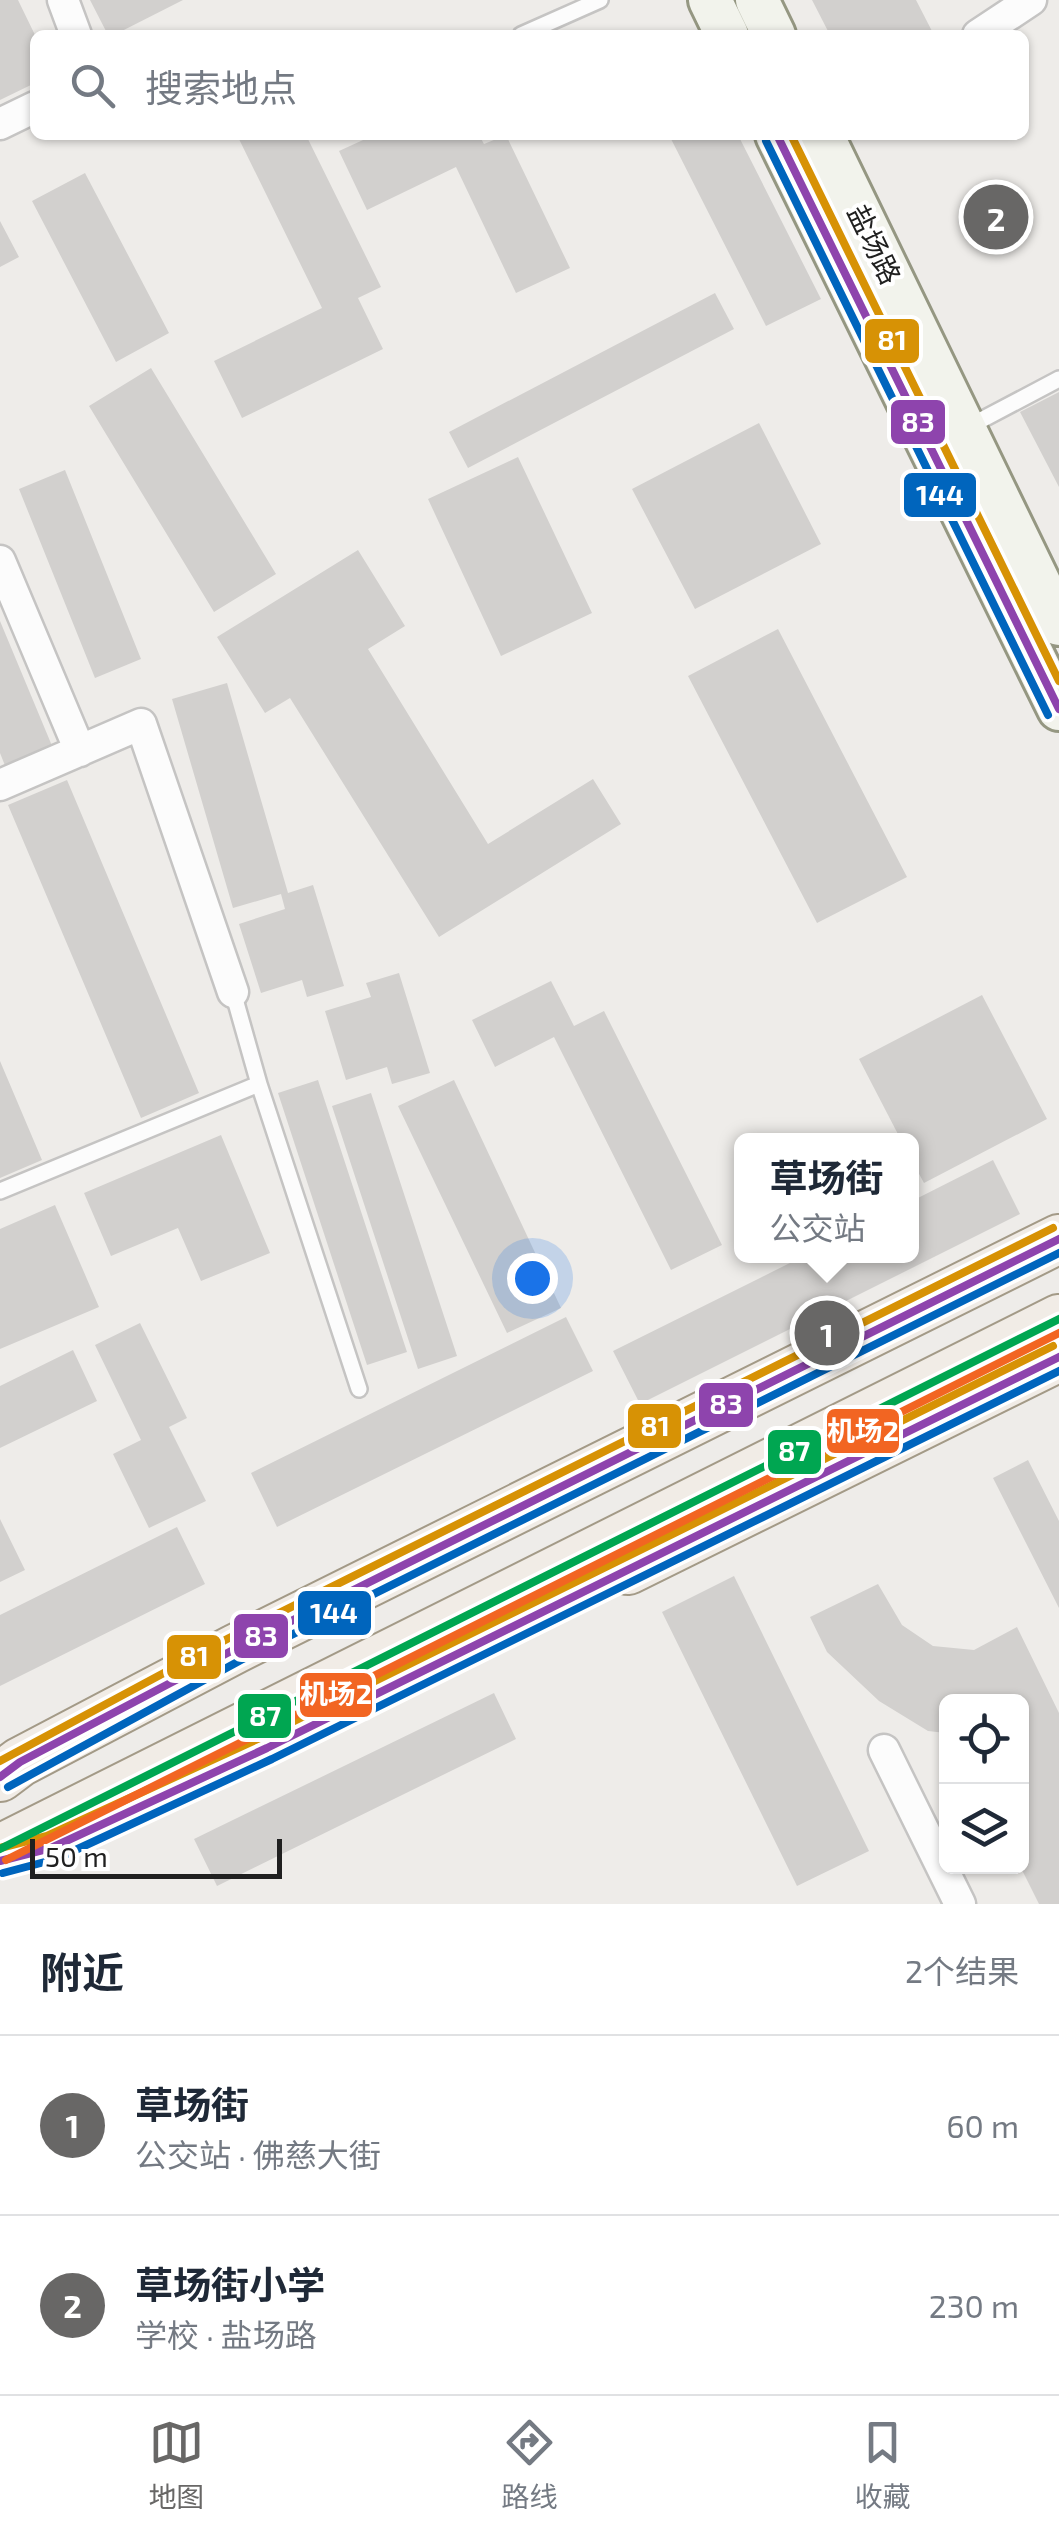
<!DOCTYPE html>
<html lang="zh">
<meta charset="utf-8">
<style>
:root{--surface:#fff;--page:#f2f2f3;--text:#1f2937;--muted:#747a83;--line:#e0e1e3;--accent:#686766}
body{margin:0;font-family:"Exo 2","Noto Sans SC",sans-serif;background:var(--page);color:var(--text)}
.controls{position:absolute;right:30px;bottom:30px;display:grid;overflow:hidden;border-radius:15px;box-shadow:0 2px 8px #0004}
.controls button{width:90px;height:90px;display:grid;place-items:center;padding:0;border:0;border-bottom:2px solid var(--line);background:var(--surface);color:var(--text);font:50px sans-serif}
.scale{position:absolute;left:30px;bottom:25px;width:252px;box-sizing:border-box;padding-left:10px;border:5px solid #202020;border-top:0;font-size:28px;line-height:35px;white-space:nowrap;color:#202020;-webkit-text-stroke:8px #fff;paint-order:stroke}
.you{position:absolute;left:532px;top:1278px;width:35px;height:35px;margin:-25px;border:8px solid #fff;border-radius:50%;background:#1a73e8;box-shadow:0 0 0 15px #1a73e833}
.badge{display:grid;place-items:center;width:65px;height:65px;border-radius:50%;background:var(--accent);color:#fff;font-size:32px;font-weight:700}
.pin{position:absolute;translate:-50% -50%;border:5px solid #fff;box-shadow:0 2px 10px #0006}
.popup{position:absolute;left:734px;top:1133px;width:185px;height:130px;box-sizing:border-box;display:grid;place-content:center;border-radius:15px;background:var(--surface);filter:drop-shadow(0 2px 8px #0005);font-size:32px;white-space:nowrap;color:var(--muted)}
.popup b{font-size:38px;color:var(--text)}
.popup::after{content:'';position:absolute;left:50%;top:100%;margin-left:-20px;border:20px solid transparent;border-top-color:var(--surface)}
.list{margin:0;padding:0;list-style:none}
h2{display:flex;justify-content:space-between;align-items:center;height:130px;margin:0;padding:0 40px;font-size:42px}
h2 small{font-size:32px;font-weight:400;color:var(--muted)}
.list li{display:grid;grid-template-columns:65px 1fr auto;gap:30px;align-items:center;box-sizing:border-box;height:180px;padding:0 40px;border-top:2px solid var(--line)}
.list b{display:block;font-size:38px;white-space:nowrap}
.list p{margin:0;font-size:32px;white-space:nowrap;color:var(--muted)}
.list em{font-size:32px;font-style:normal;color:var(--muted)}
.icon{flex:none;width:55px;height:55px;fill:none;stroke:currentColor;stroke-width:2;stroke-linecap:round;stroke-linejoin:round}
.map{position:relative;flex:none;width:1059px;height:1904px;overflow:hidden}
.search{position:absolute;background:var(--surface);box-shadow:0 2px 8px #0004;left:30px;right:30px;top:30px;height:110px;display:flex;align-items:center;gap:25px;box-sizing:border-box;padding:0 35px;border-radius:15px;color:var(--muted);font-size:38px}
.sheet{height:490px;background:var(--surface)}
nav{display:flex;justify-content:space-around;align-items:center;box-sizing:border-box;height:140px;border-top:2px solid var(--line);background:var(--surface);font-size:28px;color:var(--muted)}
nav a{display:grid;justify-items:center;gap:5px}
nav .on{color:var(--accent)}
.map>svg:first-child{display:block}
.building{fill:#d2d0ce}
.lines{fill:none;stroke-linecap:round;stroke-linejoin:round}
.service-casing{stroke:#c5c4c3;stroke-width:20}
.minor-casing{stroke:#c5c4c3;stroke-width:35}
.secondary-casing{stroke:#959782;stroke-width:48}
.primary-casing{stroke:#a39a87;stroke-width:52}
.service{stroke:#fcfcfc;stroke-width:15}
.minor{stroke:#fcfcfc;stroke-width:30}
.secondary{stroke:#f2f3ec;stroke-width:42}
.primary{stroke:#f1ece6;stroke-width:48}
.bus-1-casing{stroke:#fff;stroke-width:15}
.bus-2-casing{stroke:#fff;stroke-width:15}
.bus-3-casing{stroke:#fff;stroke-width:15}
.bus-4-casing{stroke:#fff;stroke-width:15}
.bus-5-casing{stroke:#fff;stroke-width:15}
.bus-1{stroke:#8e44ad;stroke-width:8}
.bus-2{stroke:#0065bd;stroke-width:8}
.bus-3{stroke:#d79205;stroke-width:8}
.bus-4{stroke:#00a651;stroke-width:8}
.bus-5{stroke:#f26522;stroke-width:8}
.labels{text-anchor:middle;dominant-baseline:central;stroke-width:8;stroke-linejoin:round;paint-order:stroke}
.street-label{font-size:28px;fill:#202020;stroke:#fff}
.line-badge{stroke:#fff;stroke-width:4}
.badge-label{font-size:28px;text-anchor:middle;font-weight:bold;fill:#fff}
</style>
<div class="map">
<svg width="1059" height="1904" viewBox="0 0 1059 1904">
<rect width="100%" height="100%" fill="#eeece9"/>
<!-- building -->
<path class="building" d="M0,0H18L35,35V83L0,100Z
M90,0H183L114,35H108Z
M812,0H916L934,35H830Z
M237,135H306L381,287L358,298L383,349L242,418L214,361L322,308Z
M374,135H479L484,144L506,135L570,268L516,293L456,167L367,210L339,151Z
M669,135H738L821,299L766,326Z
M85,173L169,333L116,362L32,201Z
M0,221L19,257L0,267Z
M715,293L734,329L468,468L449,432Z
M151,368L276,574L214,612L89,406Z
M1059,392V487L1020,412Z
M759,423L821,544L695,609L632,489Z
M518,457L592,613L501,656L428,499Z
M65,470L141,659L95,678L19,489Z
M358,550L405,626L368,649L488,844L593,779L621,824L439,937L290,698L265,713L217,637Z
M0,621L55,753L8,773L0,753Z
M778,629L907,877L817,923L688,676Z
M227,683L288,893L313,885L344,986L307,997L302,980L261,993L239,924L285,909L281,894L233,908L172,699Z
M67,780L199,1093L141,1118L8,805Z
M399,973L430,1073L392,1084L387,1067L346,1080L325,1011L371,997L366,983Z
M551,981L574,1026L604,1011L722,1245L671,1270L554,1037L495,1067L472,1020Z
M982,995L1047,1119L924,1183L912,1161V1140H901L859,1059Z
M0,1061L42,1160L0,1178Z
M318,1080L407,1352L367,1365L278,1093Z
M454,1080L561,1308L507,1333L398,1106Z
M371,1093L457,1356L418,1369L332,1106Z
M221,1135L270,1253L201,1281L178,1228L111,1256L84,1193Z
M993,1160L1020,1214L640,1404L613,1351L804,1256H912V1201Z
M55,1205L99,1307L0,1349V1229Z
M566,1317L593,1371L277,1527L251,1473Z
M140,1323L187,1418L169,1427L206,1501L149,1528L113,1454L141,1440L95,1345Z
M73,1350L97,1401L0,1448V1386Z
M1028,1460L1059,1521V1608L993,1478Z
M0,1519L25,1570L0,1582Z
M177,1527L205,1584L0,1686V1615Z
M734,1576L869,1851L797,1886L662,1612Z
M878,1584L902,1625L933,1646L974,1650L1017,1627L1059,1713V1904H1039L1020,1866L1022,1702H946V1733L928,1731L879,1701L827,1652L810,1617Z
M494,1693L516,1739L217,1886L194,1839Z"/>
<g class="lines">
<defs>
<path id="service" d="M521,35L600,0
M968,427L1059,379
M233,992L259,1084
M0,1191L259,1084L359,1389"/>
<path id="minor" d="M63,0L76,35
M978,35L1031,0
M0,124L35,107
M0,561L80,751
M0,785L141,724L233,992
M884,1750L960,1904"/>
<path id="secondary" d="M710,0L727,35
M757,0L774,35
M777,135L1059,709
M822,135L1059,624"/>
<path id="primary" d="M628,1570L1059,1357
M0,1777L20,1762L235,1649L1059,1239
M0,1849L1059,1319"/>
</defs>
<!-- service casing -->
<use href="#service" class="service-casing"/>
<!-- minor casing -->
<use href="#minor" class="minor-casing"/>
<!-- secondary casing -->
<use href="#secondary" class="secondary-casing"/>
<!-- primary casing -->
<use href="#primary" class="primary-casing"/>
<!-- service -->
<use href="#service" class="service"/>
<!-- minor -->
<use href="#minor" class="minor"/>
<!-- secondary -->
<use href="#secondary" class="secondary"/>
<!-- primary -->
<use href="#primary" class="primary"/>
<defs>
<path id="bus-1" d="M777,135L1059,709
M0,1777L20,1762L235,1649L1059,1239
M0,1861L51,1848L267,1748L1059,1357"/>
<path id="bus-2" d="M766,141L1048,715
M8,1787L241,1660L1059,1253
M3,1873L56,1859L272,1759L1059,1371"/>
<path id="bus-3" d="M791,135L1059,681
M0,1761L229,1638L1053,1228
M0,1848L47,1836L262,1737L1053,1346"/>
<path id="bus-4" d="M0,1849L1059,1319"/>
<path id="bus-5" d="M6,1860L1059,1333"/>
</defs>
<!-- bus-1 casing -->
<use href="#bus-1" class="bus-1-casing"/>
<!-- bus-2 casing -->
<use href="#bus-2" class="bus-2-casing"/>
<!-- bus-3 casing -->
<use href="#bus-3" class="bus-3-casing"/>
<!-- bus-4 casing -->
<use href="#bus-4" class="bus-4-casing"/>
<!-- bus-5 casing -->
<use href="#bus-5" class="bus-5-casing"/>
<!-- bus-1 -->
<use href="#bus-1" class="bus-1"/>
<!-- bus-2 -->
<use href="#bus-2" class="bus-2"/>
<!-- bus-3 -->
<use href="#bus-3" class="bus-3"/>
<!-- bus-4 -->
<use href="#bus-4" class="bus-4"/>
<!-- bus-5 -->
<use href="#bus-5" class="bus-5"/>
</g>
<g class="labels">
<!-- street labels -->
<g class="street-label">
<text transform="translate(875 244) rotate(64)">盐场路</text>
</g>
</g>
<g class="line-badge">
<rect x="863" y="317" width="58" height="48" rx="10" fill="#d79205"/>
<rect x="889" y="398" width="58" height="48" rx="10" fill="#8e44ad"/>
<rect x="902" y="471" width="76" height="48" rx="10" fill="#0065bd"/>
<rect x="697" y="1381" width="58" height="48" rx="10" fill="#8e44ad"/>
<rect x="626" y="1402" width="57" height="48" rx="10" fill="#d79205"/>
<rect x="825" y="1407" width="76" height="48" rx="10" fill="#f26522"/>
<rect x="766" y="1428" width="57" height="48" rx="10" fill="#00a651"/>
<rect x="296" y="1589" width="77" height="48" rx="10" fill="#0065bd"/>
<rect x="232" y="1612" width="58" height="48" rx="10" fill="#8e44ad"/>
<rect x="165" y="1633" width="58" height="48" rx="10" fill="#d79205"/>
<rect x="298" y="1671" width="76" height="48" rx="10" fill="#f26522"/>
<rect x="236" y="1692" width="57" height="48" rx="10" fill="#00a651"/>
</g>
<g class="badge-label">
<text x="892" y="350">81</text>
<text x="918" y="432">83</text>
<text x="940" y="505">144</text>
<text x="726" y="1414">83</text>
<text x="655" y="1436">81</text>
<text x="863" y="1441">机场2</text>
<text x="794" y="1461">87</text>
<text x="334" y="1623">144</text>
<text x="261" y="1646">83</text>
<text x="194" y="1666">81</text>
<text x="336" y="1704">机场2</text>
<text x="265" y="1726">87</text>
</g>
</svg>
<div class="controls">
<button><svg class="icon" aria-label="locate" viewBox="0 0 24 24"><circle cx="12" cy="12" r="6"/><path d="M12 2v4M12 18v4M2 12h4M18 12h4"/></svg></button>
<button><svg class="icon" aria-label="layers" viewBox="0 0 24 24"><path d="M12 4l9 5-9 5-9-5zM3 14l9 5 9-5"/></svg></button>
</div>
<div class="scale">50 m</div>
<div class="you"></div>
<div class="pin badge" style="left:827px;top:1333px">1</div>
<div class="popup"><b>草场街</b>公交站</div>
<div class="pin badge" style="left:996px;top:217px">2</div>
<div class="search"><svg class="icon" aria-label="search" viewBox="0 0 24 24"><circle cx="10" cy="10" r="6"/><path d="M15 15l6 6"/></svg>搜索地点</div>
</div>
<section class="sheet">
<h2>附近<small>2个结果</small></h2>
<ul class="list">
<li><span class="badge">1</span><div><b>草场街</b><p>公交站 · 佛慈大街</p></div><em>60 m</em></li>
<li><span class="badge">2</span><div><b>草场街小学</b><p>学校 · 盐场路</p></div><em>230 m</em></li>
</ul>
</section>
<nav>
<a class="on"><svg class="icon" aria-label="map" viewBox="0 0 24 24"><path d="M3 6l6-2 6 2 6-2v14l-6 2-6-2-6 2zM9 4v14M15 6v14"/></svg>地图</a>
<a><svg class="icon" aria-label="directions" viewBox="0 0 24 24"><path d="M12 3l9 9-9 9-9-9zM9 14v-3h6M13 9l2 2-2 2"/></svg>路线</a>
<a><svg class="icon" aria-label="saved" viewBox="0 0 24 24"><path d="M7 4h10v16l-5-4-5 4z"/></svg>收藏</a>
</nav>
